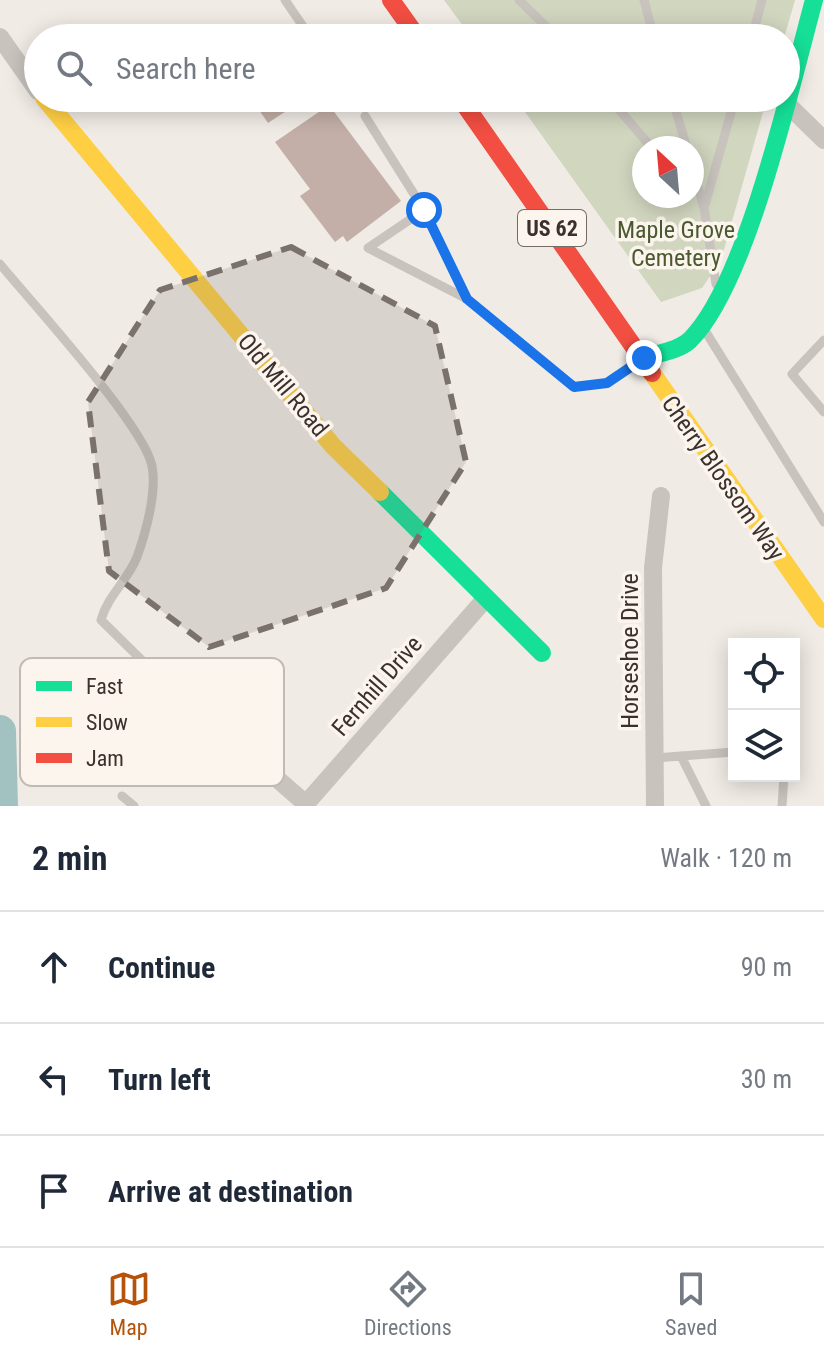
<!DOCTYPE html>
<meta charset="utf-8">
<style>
:root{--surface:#fff;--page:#f2f2f3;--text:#1f2937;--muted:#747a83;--line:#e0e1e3;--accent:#b45309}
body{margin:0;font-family:"Roboto Condensed",sans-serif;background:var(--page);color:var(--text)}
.controls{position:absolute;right:24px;bottom:24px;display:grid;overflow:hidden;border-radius:0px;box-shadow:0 4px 20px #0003}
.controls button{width:72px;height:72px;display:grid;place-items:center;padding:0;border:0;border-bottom:2px solid var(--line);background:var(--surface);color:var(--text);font:40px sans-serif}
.compass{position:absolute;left:632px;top:136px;width:72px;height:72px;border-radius:50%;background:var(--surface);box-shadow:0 4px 20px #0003;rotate:334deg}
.stop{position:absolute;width:24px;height:24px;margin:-18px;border:6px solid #1a73e8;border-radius:50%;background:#fff}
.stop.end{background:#1a73e8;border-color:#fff;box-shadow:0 2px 8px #0008}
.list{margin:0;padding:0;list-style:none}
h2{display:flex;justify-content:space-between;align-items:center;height:104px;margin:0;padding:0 32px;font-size:34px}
h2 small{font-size:26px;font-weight:400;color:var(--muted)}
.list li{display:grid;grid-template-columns:52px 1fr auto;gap:24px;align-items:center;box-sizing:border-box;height:112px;padding:0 32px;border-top:2px solid var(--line)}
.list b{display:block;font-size:30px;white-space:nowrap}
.list em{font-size:26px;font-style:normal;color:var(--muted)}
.icon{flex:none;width:44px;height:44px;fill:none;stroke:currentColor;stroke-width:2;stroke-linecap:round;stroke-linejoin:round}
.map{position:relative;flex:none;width:824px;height:806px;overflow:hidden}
.search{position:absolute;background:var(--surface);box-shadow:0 4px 20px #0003;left:24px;right:24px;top:24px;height:88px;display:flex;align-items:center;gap:20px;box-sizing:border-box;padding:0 28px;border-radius:44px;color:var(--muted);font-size:30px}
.sheet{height:440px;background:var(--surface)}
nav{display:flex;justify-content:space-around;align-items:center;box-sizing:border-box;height:112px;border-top:2px solid var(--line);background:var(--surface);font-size:22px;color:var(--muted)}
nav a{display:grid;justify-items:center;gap:4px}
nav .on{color:var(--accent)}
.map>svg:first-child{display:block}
.green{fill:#d1d6bf;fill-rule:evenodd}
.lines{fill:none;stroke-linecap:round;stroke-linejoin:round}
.river{stroke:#a1c2c1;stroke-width:32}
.building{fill:#c3afa7}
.lane{stroke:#c9c3be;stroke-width:9}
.street{stroke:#c9c3be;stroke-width:18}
.fast{stroke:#16e098;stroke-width:18}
.slow{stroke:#ffcf43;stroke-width:18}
.jam{stroke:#f24e42;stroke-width:18}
.route{stroke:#1a73e8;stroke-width:10}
.marked{fill:#7a716c;fill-opacity:0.2;stroke:#7a716c;stroke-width:6;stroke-dasharray:16 10;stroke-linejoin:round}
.labels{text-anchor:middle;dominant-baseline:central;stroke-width:7;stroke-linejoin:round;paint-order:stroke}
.shield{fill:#fbf5ee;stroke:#756b66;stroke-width:2}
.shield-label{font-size:22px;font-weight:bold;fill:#3b302b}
.park-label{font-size:24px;fill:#4a5a2e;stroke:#fbf5ee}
.street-label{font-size:24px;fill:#3b302b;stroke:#fbf5ee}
.key{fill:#fbf5ee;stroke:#c1bab4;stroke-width:2}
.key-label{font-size:22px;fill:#3b302b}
</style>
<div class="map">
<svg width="824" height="806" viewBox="0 0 824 806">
<rect width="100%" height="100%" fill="#f0ebe5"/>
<!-- green -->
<path class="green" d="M444,0H795L784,38H472Z
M515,98H767L721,260L702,288L661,302ZM644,148H692V196H644Z"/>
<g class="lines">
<!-- river -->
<path class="river" d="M0,731L2,806"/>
</g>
<!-- building -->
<path class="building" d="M251,98H306L268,123Z
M329,105L401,201L347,242L343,236L335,242L300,196L310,189L275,142Z"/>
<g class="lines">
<!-- lane -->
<path class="lane" d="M285,0L311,38
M519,0L558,38
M644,0L654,38
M752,38L762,0
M609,98L652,148
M672,98L687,148
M365,116L424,210L467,299L368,248L424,210
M692,166L704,208L716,284
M705,205L735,98
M0,264C31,302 144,425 152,466C157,492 146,532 137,557C128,580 108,595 101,620L167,685L194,698
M467,299L574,387L607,383L638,362
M704,329L824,522
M824,340L792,374L824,412
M681,756L706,806
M655,758L734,752
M122,796L134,806
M782,806L784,776"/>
<!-- street -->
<path class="street" d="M0,37L38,91
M785,102L824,140
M194,698L219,728L306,804
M304,806L486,598
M655,806L653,568L661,496"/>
<!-- fast -->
<path class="fast" d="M644,358C658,353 678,351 690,340C748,282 791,83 814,0
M380,492L542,653"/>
<!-- slow -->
<path class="slow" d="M44,98L333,446L380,492
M652,373L824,619"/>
<!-- jam -->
<path class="jam" d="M391,0L418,38
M460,98L652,373"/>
</g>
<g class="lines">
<!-- route -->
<path class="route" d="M424,210L467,299L574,387L607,383L644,358"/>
</g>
<!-- marked area -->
<path class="marked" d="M291,247L435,326L466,462L386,588L209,647L109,571L88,402L160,290Z"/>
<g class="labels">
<!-- shield labels -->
<rect class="shield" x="518" y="210" width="68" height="36" rx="6"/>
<g class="shield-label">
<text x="552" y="228">US 62</text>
</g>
<!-- park labels -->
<g class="park-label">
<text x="676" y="230">Maple Grove<tspan x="676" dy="28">Cemetery</tspan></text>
</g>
<!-- street labels -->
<g class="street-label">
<text transform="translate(283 385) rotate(50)">Old Mill Road</text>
<text transform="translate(723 478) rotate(55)">Cherry Blossom Way</text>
<text transform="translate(630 651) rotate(-90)">Horseshoe Drive</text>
<text transform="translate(377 686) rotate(-49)">Fernhill Drive</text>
</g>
</g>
<!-- legend -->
<rect x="20" y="658" width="264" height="128" rx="12" class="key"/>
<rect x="36" y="681" width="36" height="10" fill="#16e098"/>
<rect x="36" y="717" width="36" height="10" fill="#ffcf43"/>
<rect x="36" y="753" width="36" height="10" fill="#f24e42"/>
<g class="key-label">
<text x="86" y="694">Fast</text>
<text x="86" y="730">Slow</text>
<text x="86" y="766">Jam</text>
</g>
</svg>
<div class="controls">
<button><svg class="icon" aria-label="locate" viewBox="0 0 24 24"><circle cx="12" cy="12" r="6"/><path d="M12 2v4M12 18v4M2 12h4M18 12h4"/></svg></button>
<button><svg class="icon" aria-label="layers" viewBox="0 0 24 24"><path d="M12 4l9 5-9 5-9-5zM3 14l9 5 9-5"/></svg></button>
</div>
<svg class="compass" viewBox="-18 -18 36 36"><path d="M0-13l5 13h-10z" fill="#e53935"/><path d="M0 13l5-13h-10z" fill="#747a83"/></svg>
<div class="stop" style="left:424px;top:210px"></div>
<div class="stop end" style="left:644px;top:358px"></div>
<div class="search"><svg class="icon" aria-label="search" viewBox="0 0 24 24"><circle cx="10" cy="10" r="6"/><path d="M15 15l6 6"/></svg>Search here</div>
</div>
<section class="sheet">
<h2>2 min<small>Walk · 120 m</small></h2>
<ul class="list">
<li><svg class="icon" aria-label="ahead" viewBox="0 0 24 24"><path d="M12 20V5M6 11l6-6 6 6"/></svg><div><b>Continue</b></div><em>90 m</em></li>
<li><svg class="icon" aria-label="left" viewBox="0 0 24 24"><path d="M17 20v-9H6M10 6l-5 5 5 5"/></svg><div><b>Turn left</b></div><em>30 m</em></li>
<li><svg class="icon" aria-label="arrive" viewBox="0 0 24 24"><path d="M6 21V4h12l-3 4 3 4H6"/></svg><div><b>Arrive at destination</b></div></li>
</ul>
</section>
<nav>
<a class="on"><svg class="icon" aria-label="map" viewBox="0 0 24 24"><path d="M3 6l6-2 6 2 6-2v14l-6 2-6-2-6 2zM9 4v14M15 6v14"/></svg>Map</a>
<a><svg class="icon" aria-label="directions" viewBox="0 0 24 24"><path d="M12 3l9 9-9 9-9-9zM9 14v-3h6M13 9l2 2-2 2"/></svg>Directions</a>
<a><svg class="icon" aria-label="saved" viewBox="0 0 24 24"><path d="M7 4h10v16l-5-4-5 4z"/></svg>Saved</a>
</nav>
